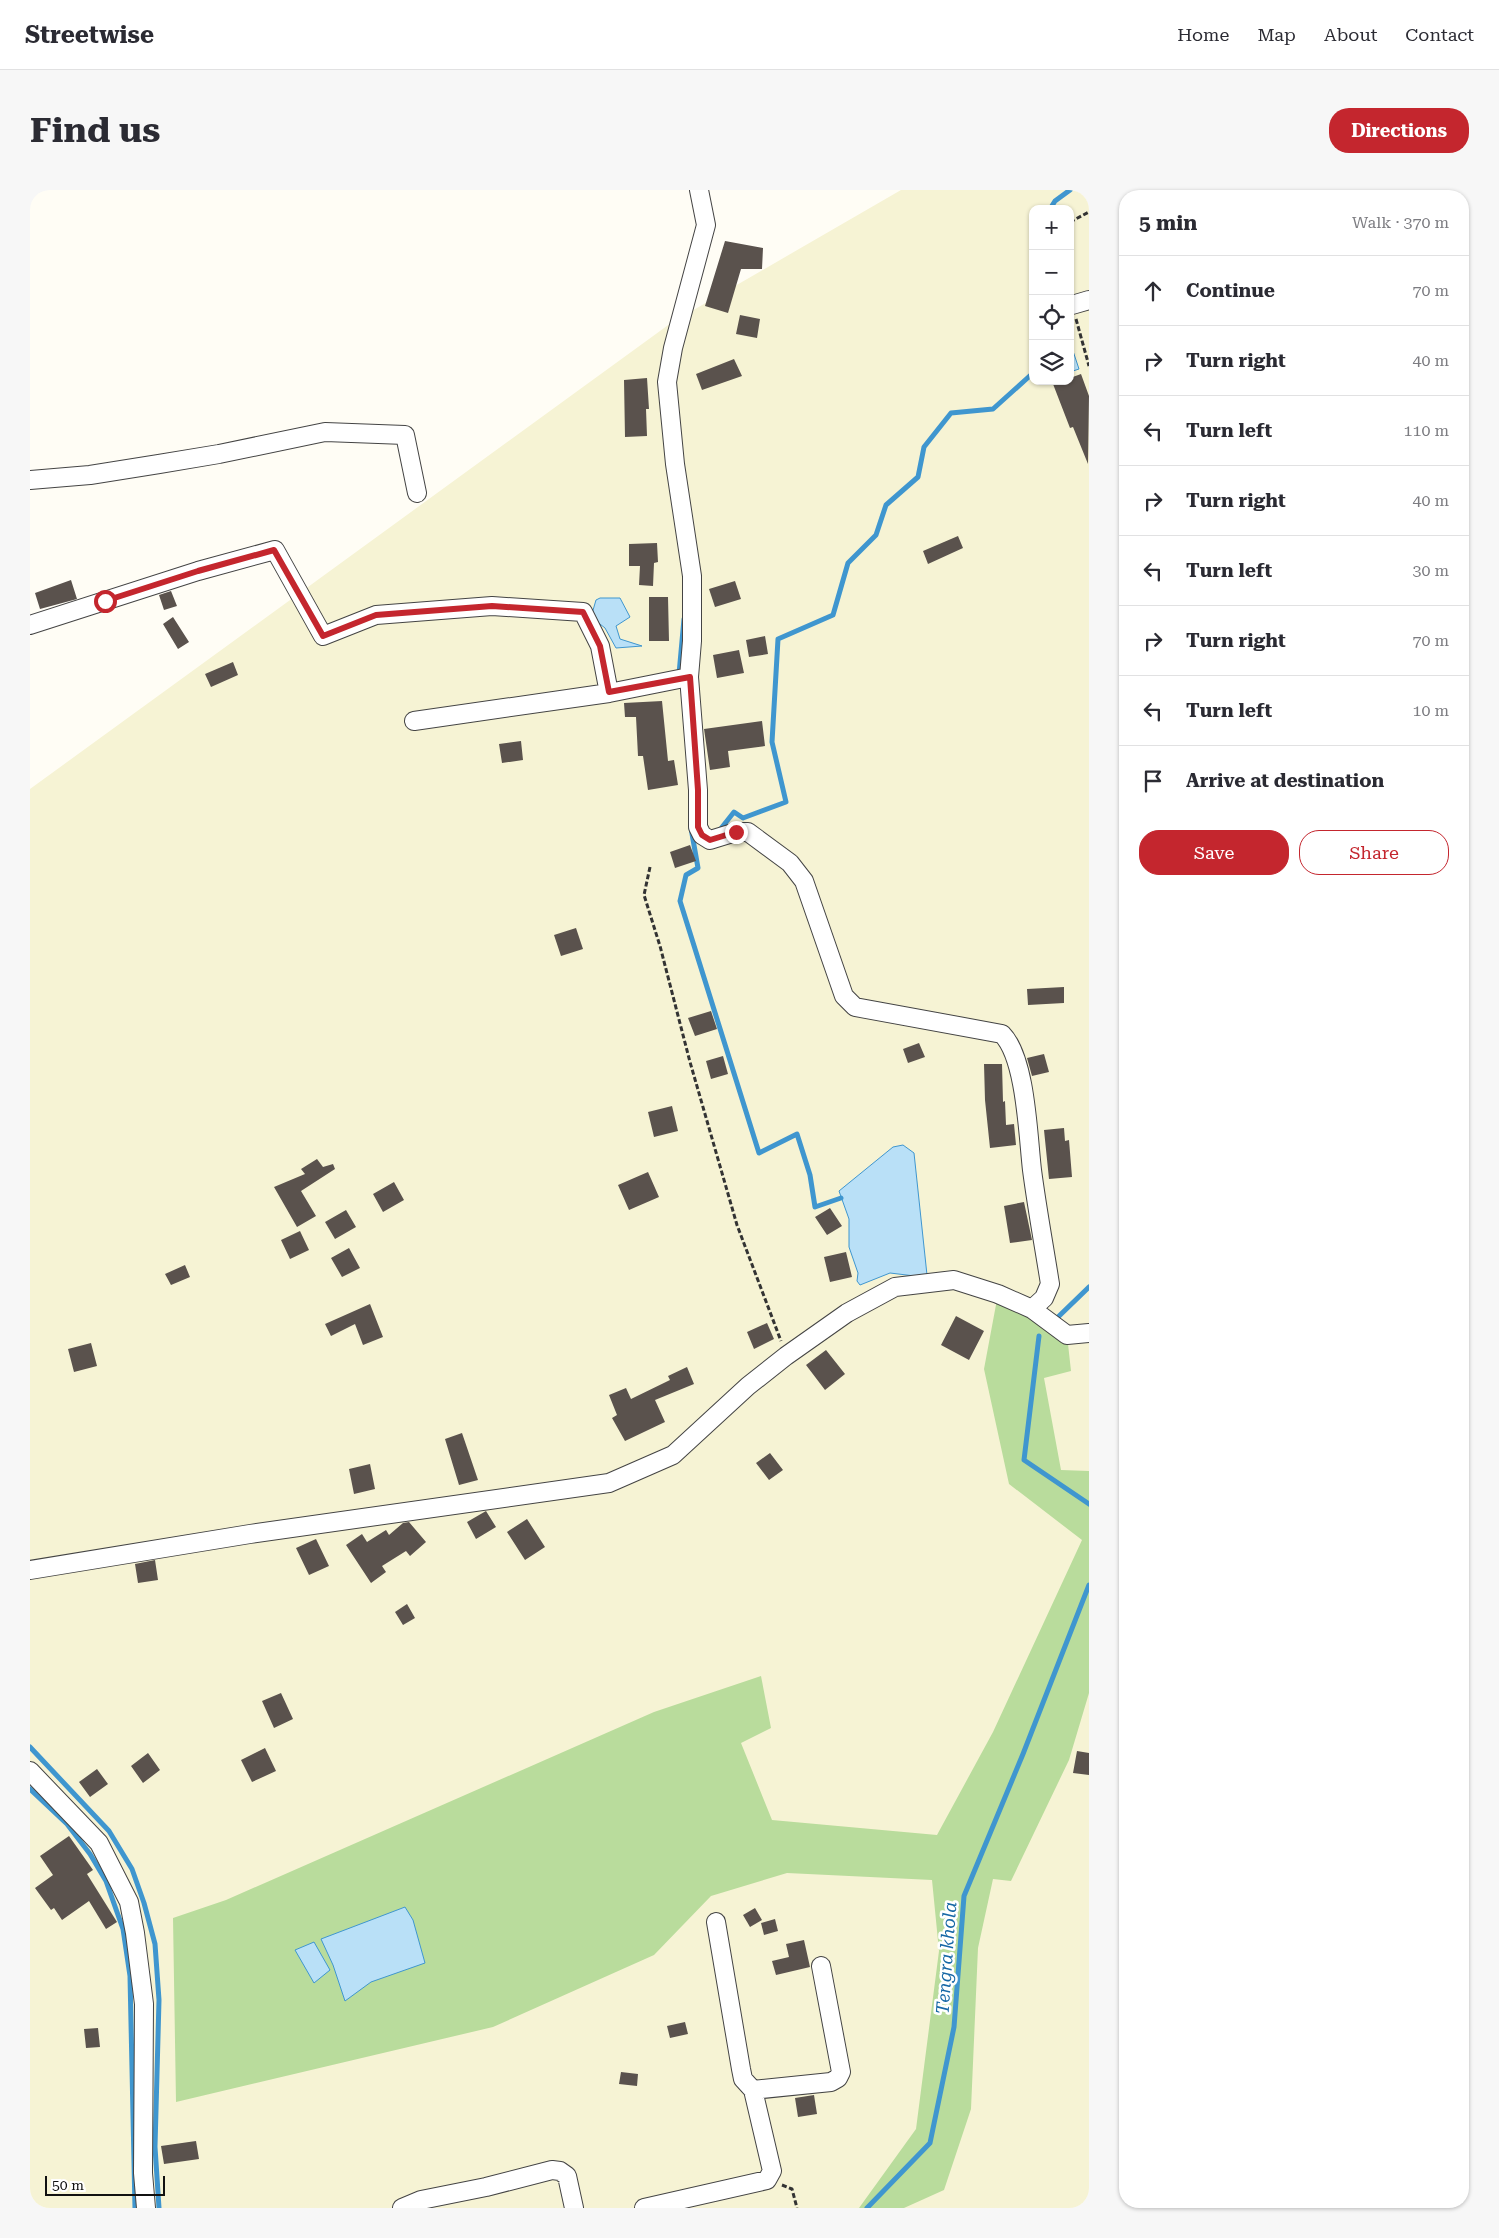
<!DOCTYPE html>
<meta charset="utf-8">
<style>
:root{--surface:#fff;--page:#f7f7f7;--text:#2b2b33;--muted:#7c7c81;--line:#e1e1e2;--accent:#c4262e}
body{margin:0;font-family:"Roboto Serif",serif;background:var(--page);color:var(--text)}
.controls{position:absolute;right:15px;top:15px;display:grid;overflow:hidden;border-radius:10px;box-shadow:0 1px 4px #0004}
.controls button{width:45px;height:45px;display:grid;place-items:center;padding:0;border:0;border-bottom:1px solid var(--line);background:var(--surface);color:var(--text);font:25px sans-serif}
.scale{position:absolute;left:15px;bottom:12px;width:120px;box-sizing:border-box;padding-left:5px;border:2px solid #111;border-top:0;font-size:14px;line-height:18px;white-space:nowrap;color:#111;-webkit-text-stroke:4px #fff;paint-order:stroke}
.stop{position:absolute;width:15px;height:15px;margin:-11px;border:4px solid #c4262e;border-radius:50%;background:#fff}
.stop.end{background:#c4262e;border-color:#fff;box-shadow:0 1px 5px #0008}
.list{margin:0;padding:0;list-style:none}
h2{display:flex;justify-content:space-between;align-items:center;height:65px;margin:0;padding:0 20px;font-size:21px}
h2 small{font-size:16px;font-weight:400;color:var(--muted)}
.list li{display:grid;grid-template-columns:32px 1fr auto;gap:15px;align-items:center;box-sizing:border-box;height:70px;padding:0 20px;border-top:1px solid var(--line)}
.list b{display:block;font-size:19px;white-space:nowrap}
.list em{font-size:16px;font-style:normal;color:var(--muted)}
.actions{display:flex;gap:10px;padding:15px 20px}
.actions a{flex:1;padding:11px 0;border:1px solid var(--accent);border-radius:20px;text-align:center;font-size:18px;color:var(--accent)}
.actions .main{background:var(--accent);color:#fff}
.icon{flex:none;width:28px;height:28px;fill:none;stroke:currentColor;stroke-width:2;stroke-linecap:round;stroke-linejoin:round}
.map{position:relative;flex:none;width:1059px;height:2018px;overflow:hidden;border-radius:20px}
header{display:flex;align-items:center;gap:30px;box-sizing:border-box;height:70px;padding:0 25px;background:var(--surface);border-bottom:1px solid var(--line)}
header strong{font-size:24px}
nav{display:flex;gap:28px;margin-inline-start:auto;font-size:18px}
.intro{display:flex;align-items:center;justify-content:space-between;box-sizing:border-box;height:120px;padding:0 30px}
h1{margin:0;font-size:35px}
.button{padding:12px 22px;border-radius:20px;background:var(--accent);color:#fff;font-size:18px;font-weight:700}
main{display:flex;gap:30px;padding:0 30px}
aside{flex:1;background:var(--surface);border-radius:20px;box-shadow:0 1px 4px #0004}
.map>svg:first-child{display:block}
.farmland{fill:#f6f3d4;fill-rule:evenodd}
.forest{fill:#b9dc9c}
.water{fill:#b9e0f7;stroke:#3f96cf}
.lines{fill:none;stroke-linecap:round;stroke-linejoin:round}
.stream{stroke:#3f96cf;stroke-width:5}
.building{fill:#5a524d}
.minor-casing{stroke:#444;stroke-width:20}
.path{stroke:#333;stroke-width:3;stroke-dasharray:5 2.5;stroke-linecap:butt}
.minor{stroke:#fff;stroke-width:18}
.route{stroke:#c4262e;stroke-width:6}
.labels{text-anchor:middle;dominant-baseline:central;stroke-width:5;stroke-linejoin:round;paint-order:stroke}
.water-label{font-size:18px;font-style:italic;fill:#1768a6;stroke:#fff}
</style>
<header>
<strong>Streetwise</strong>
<nav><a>Home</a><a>Map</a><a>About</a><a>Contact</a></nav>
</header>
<div class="intro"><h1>Find us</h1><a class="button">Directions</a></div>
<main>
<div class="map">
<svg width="1059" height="2018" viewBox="0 0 1059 2018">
<rect width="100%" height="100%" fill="#fffdf5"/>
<!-- farmland -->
<path class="farmland" d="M871,0H1059V2018H0V599L641,133ZM1003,19H1040V191H1003Z"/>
<!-- forest -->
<path class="forest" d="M968,1104L1037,1145L1041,1181L1014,1188L1031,1280L1059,1281V1503L1039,1570L981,1691L963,1689L948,1758L941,1919L914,2000L874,2018H829L886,1939L909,1761L902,1690L757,1683L681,1706L624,1765L463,1837L146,1912L143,1728L196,1710L624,1522L731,1486L741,1538L711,1553L742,1630L907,1645L963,1542L1052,1350L979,1294L954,1179Z"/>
<!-- water -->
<path class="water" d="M1040,152L1049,179L1040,182Z
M570,408H590L600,427L586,436L590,449L612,456L586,458L575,438L561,427L566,410Z
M873,955L884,963L897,1085L893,1087L860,1083L830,1095L827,1091L828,1083L819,1057V1029L809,1001L863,957Z
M375,1717L383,1730L395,1773L341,1792L315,1811L303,1775L291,1749Z
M284,1752L300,1780L284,1793L265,1760Z"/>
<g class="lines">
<!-- stream -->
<path class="stream" d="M1020,19L1025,11L1040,0
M649,484L654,429
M661,638L668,678L656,685L650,711L729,963L767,944L780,985L785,1017L811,1008
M689,641L704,622L713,628L756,612L742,552L748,449L803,425L818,373L846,345L856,315L888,287L894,257L921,223L963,219L1003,183
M1027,1128L1059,1097
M1009,1146L994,1270L1059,1314
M0,1557L79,1641L102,1679L114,1713L125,1754L129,1810L125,1957L129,2018
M0,1599L37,1634L60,1664L76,1691L93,1739L100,1786L105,2018
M837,2018L900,1953L924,1837L934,1706L993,1564L1059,1395"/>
</g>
<!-- building -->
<path class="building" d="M695,51L733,58L732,79H711L698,123L675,116Z
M710,125L730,129L727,148L706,144Z
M704,169L712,186L672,200L666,184Z
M1051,184L1059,206L1058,274L1043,237L1040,238L1023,194L1040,191V188Z
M617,188L619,219H616L617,246L595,247L594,190Z
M928,346L933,358L898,374L893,361Z
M627,353L628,372L624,373L623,396L609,395L610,376H599V354Z
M41,390L47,409L10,419L5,403Z
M705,391L711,409L685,417L679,399Z
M141,401L147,416L134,420L129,405Z
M619,407H638L639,451H619Z
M143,427L159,452L148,459L133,434Z
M735,446L738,464L719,467L716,450Z
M709,460L714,483L687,488L683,465Z
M203,472L208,485L181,497L175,484Z
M632,511L638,571L644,570L648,595L618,600L613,566H608L606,527H595L594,513Z
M732,531L735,556L698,561L700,577L680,580L674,539Z
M491,551L493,570L472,573L469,554Z
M660,655L666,671L645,678L640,662Z
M546,738L553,759L531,766L524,745Z
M1034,797V813L998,815L997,799Z
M681,821L687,839L665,846L658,828Z
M889,853L895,867L878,873L873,859Z
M1014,864L1019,882L1002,886L997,868Z
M693,866L698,884L681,889L676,871Z
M954,874H972L973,912L975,911L976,935L984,934L986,955L960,958L955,910Z
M642,916L648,941L624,947L618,922Z
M1034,938L1035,951L1039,950L1042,987L1019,989L1014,940Z
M287,969L293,977L303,974L305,979L271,1001L286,1026L267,1037L244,997L275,984L271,979Z
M618,982L629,1007L599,1020L588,995Z
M364,992L374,1010L353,1022L343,1004Z
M994,1012L1002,1050L980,1053L974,1016Z
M800,1018L812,1036L797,1045L785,1027Z
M316,1020L326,1037L305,1049L295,1032Z
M270,1041L279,1060L260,1069L251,1050Z
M319,1058L330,1078L312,1087L301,1068Z
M816,1062L822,1087L800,1092L794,1067Z
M155,1075L160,1087L141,1095L135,1084Z
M340,1114L353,1147L333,1155L325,1134L301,1146L295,1134Z
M926,1126L954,1141L939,1170L911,1155Z
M737,1133L744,1149L724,1159L717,1142Z
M61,1153L67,1176L44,1182L38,1159Z
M796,1160L815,1184L795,1200L776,1175Z
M657,1177L664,1194L625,1210L635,1232L595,1251L582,1228L587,1225L579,1205L596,1198L601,1209L640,1190L638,1186Z
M432,1243L448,1290L429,1295L415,1249Z
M740,1263L753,1280L739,1290L726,1273Z
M340,1274L345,1299L324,1304L319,1279Z
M456,1321L466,1337L446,1349L437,1332Z
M497,1329L515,1357L495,1370L477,1342Z
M379,1332L396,1352L380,1366L376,1361L352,1376L356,1382L341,1393L316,1355L332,1344L337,1352L356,1340L359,1345L373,1333Z
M286,1349L299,1376L279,1385L266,1358Z
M125,1370L128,1390L108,1393L105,1374Z
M377,1414L385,1428L373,1435L365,1422Z
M251,1503L263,1529L244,1538L232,1511Z
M235,1558L246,1581L222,1592L211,1570Z
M1047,1561L1059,1563V1585L1043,1583Z
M118,1563L130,1580L113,1593L101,1576Z
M67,1579L78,1594L60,1607L49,1592Z
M39,1646L63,1680L57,1684L87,1732L76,1739L59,1711L32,1730L24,1718L21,1720L5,1698L23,1685L10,1666Z
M725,1718L732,1730L720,1737L713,1725Z
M745,1729L748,1741L734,1745L731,1733Z
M774,1750L780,1777L746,1785L742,1771L759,1767L756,1754Z
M655,1832L658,1844L640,1848L637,1836Z
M68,1838L70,1857L56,1858L54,1839Z
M591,1882L608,1884L607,1896L589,1894Z
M784,1905L787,1924L768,1927L765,1908Z
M166,1951L169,1969L134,1974L131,1956Z"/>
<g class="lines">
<defs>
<path id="minor" d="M669,0L676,35L643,158L637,192L645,274L662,386V451L659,487L668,600V637L672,645L680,650L706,642H718L760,673L774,691L814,806L825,817L972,844C996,868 998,946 1002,980C1007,1018 1014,1056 1020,1094L1014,1108L1002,1119
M1042,115L1059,110
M0,290L60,285L129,274L189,264L295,242L375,245L387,303
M0,435L168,381L245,360L293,446L346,425L462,416L553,422L570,456L579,503L659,487
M384,531L579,503
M0,1380L220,1344L579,1293L643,1265L718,1196L756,1166L817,1123L865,1097L924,1090L968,1104L1002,1119L1037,1145L1059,1143
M0,1581L69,1653L99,1712L105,1743L114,1814L113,1983L116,2018
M686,1732L711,1879L713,1889L723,1900
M372,2018L391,2010L456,1997L522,1980L530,1981L537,1986L544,2018
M614,2018L737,1990L742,1981L723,1900L801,1892L808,1888L811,1882L791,1776"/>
</defs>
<!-- minor casing -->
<use href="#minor" class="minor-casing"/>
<!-- path -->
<path class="path" d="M1040,32L1059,22
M1046,129L1059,176
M620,677L614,705L630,756L660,872L707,1035L751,1151
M752,1995L762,1999L767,2018"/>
<!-- minor -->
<use href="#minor" class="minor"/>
</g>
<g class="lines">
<!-- route -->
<path class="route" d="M75,411L168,381L244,360L293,446L346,425L462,416L553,422L570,456L579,502L660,487L668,600V637L672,645L680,650L706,642"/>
</g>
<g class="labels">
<!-- water labels -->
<g class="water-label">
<text transform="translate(916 1768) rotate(-86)">Tengra khola</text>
</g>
</g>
</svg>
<div class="controls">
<button>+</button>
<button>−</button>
<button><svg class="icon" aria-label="locate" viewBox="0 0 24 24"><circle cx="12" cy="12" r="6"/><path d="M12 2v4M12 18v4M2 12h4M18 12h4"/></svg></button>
<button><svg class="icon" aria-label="layers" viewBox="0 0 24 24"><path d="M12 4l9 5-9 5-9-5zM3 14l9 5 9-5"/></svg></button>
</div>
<div class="scale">50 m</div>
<div class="stop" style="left:75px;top:411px"></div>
<div class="stop end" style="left:706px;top:642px"></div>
</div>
<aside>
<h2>5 min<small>Walk · 370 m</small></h2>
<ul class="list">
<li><svg class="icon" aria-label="ahead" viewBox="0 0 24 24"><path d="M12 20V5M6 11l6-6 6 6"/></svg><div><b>Continue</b></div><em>70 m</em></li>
<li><svg class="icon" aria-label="right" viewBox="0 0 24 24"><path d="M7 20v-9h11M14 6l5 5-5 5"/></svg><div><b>Turn right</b></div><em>40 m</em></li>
<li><svg class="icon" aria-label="left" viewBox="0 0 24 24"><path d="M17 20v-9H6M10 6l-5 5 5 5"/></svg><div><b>Turn left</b></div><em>110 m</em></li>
<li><svg class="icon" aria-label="right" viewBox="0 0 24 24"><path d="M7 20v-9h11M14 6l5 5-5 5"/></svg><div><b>Turn right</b></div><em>40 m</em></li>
<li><svg class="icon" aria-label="left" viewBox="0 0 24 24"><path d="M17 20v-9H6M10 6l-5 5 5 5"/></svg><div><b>Turn left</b></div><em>30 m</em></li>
<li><svg class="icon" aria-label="right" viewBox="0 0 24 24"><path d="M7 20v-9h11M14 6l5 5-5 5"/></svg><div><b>Turn right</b></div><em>70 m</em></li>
<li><svg class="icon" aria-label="left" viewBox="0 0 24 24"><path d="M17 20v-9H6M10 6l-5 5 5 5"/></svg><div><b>Turn left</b></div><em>10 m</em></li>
<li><svg class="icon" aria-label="arrive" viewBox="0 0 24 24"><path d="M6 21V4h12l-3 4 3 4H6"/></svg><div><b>Arrive at destination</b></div></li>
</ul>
<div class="actions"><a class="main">Save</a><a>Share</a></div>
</aside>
</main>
